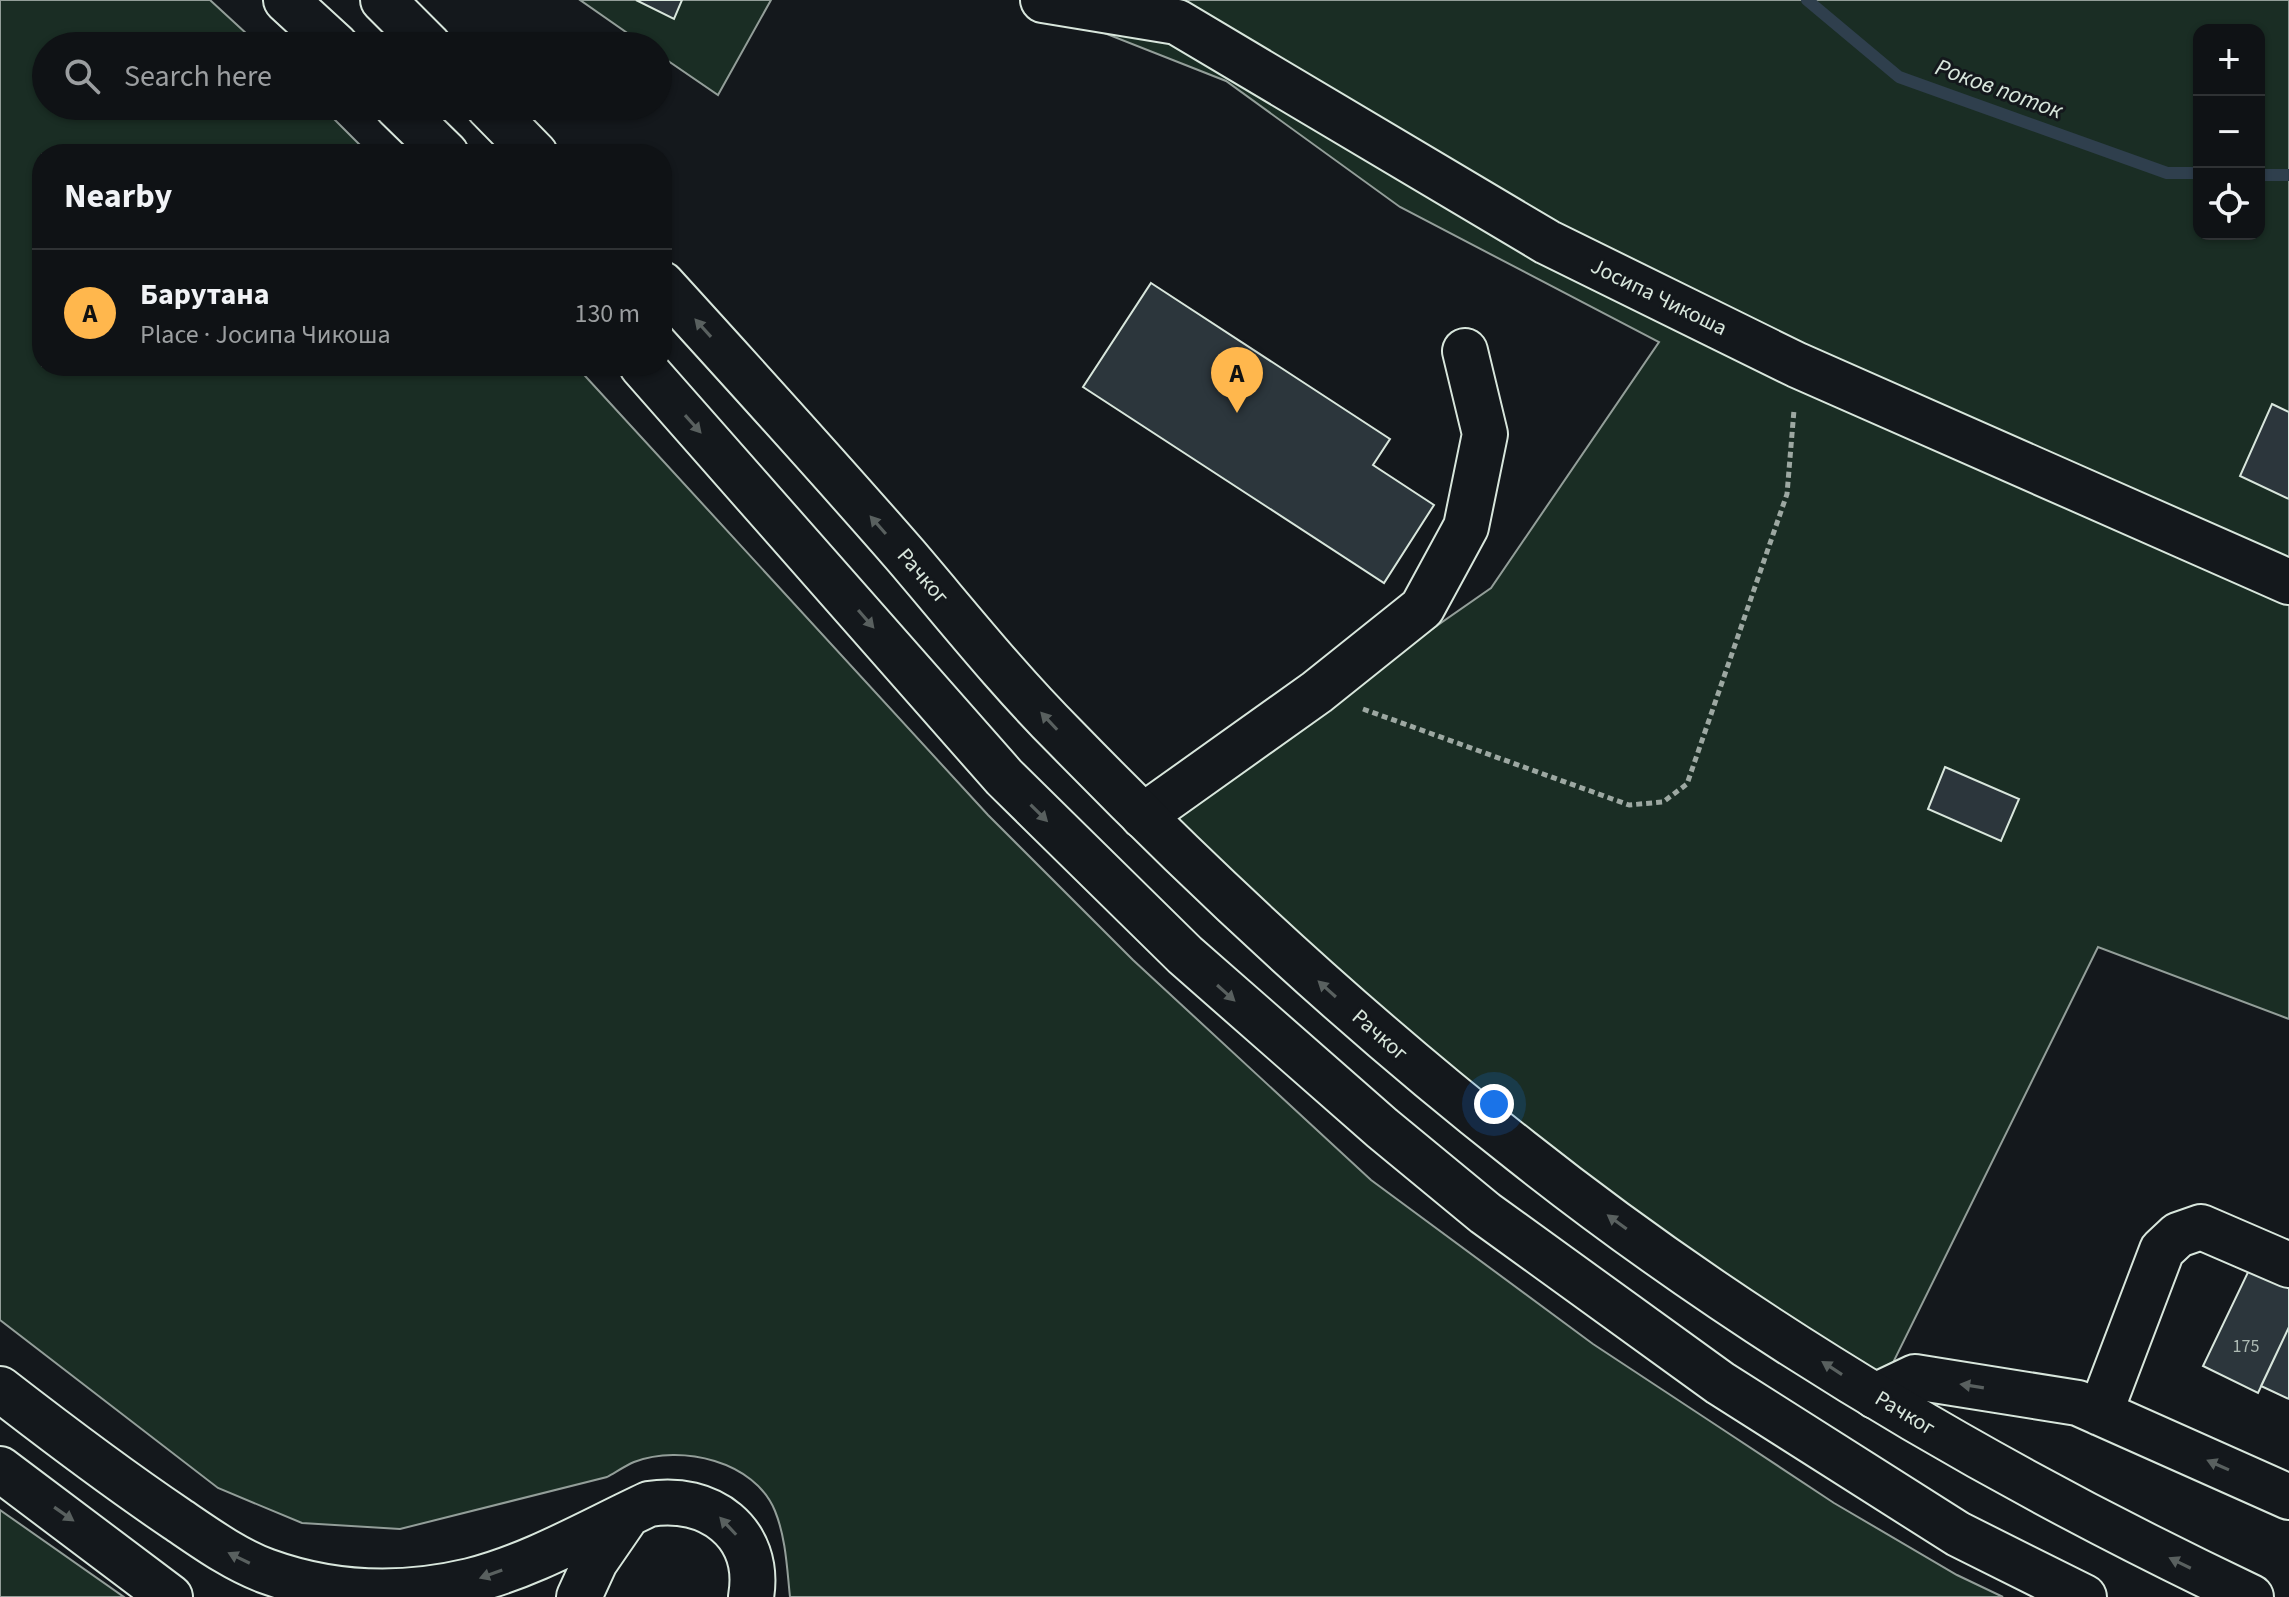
<!DOCTYPE html>
<meta charset="utf-8">
<style>
:root{--surface:#0f1215;--page:#181b1e;--text:#f1f3f6;--muted:#9b9ea0;--line:#2f3234;--accent:#ffb74d}
body{margin:0;font-family:"Source Sans 3",sans-serif;background:var(--page);color:var(--text)}
.controls{position:absolute;right:24px;top:24px;display:grid;overflow:hidden;border-radius:16px;box-shadow:0 2px 6px #0004}
.controls button{width:72px;height:72px;display:grid;place-items:center;padding:0;border:0;border-bottom:2px solid var(--line);background:var(--surface);color:var(--text);font:40px sans-serif}
.you{position:absolute;left:1494px;top:1104px;width:28px;height:28px;margin:-20px;border:6px solid #fff;border-radius:50%;background:#1a73e8;box-shadow:0 0 0 12px #1a73e833}
.badge{display:grid;place-items:center;width:52px;height:52px;border-radius:50%;background:var(--accent);color:#111;font-size:26px;font-weight:700}
.pin{position:absolute;translate:-50% -66px;filter:drop-shadow(0 2px 4px #0008)}
.pin::after{content:'';position:absolute;top:42px;width:28px;height:24px;background:inherit;clip-path:polygon(0 0,100% 0,50% 100%)}
.list{margin:0;padding:0;list-style:none}
h2{display:flex;justify-content:space-between;align-items:center;height:104px;margin:0;padding:0 32px;font-size:34px}
h2 small{font-size:26px;font-weight:400;color:var(--muted)}
.list li{display:grid;grid-template-columns:52px 1fr auto;gap:24px;align-items:center;box-sizing:border-box;height:128px;padding:0 32px;border-top:2px solid var(--line)}
.list b{display:block;font-size:30px;white-space:nowrap}
.list p{margin:0;font-size:26px;white-space:nowrap;color:var(--muted)}
.list em{font-size:26px;font-style:normal;color:var(--muted)}
.icon{flex:none;width:44px;height:44px;fill:none;stroke:currentColor;stroke-width:2;stroke-linecap:round;stroke-linejoin:round}
.map{position:relative;flex:none;width:2289px;height:1597px;overflow:hidden}
.search{position:absolute;background:var(--surface);box-shadow:0 2px 6px #0004;left:32px;top:32px;width:640px;height:88px;display:flex;align-items:center;gap:20px;box-sizing:border-box;padding:0 28px;border-radius:44px;color:var(--muted);font-size:30px}
.panel{position:absolute;background:var(--surface);box-shadow:0 2px 6px #0004;left:32px;top:144px;width:640px;height:232px;border-radius:32px}
.map>svg:first-child{display:block}
.green{fill:#1a2d24;stroke:#939e99;stroke-width:2;fill-rule:evenodd}
.lines{fill:none;stroke-linecap:round;stroke-linejoin:round}
.stream{stroke:#2f3f4d;stroke-width:12}
.building{fill:#2c363c;stroke:#d8e6dc;stroke-width:2}
.minor-casing{stroke:#d8e6dc;stroke-width:48}
.major-casing{stroke:#d8e6dc;stroke-width:48}
.highway-casing{stroke:#d8e6dc;stroke-width:48}
.path{stroke:#9da8a2;stroke-width:5;stroke-dasharray:6 4;stroke-linecap:butt}
.minor{stroke:#14181c;stroke-width:44}
.major{stroke:#14181c;stroke-width:44}
.highway{stroke:#14181c;stroke-width:44}
.oneway{fill:#59605f}
.labels{text-anchor:middle;dominant-baseline:central;stroke-width:6;stroke-linejoin:round;paint-order:stroke}
.number-label{font-size:18px;fill:#adbab4}
.street-label{font-size:22px;fill:#d8e6dc;stroke:#14181c}
.water-label{font-size:24px;font-style:italic;fill:#d8e6dc;stroke:#14181c}
</style>
<div class="map">
<svg width="2289" height="1597" viewBox="0 0 2289 1597">
<rect width="100%" height="100%" fill="#14181c"/>
<!-- green -->
<path class="green" d="M0,0H210L260,46H46V106H321L369,154H42V366H576L988,815L1133,960L1371,1180L1593,1344L1722,1429L1834,1503L1957,1575L2003,1597H790C787,1569 786,1538 775,1511C755,1461 681,1444 634,1462C625,1466 616,1472 607,1477L400,1529L302,1523L218,1488L0,1320Z
M580,0H771L718,95L658,54V46H646Z
M1072,0H2289V1019L2098,947L1885,1379L1646,1251L1159,819L1491,588L1659,342L1400,207L1226,81L1066,18ZM2199,30H2259V234H2199Z
M0,1510L124,1597H0Z"/>
<g class="lines">
<!-- stream -->
<path class="stream" d="M1807,0L1899,77L2167,173H2199
M2259,175H2289"/>
</g>
<!-- building -->
<path class="building" d="M636,0H682L674,19Z
M1151,283L1390,439L1373,465L1434,505L1384,583L1083,387Z
M2272,404L2289,412V499L2240,476Z
M1945,767L2019,799L2001,841L1928,809Z
M2251,1266L2289,1284V1327L2258,1393L2203,1366Z
M2289,1327V1399L2261,1386Z"/>
<g class="lines">
<defs>
<path id="minor" d="M1043,0L1177,22L1547,242L1797,365L2289,582
M1143,816L1317,692L1422,608L1466,527L1485,434L1465,351
M1875,1396L1915,1377L2078,1403L2289,1497
M2100,1413L2162,1250L2178,1235L2201,1227L2289,1265"/>
<path id="major" d="M286,0L336,46
M383,0L429,46
M397,106L446,154
M488,106L535,154
M662,284C744,374 826,464 906,556C958,617 1008,680 1065,737C1208,884 1359,1024 1521,1151C1744,1328 1994,1475 2251,1597
M642,366L1004,777L1185,955L1382,1128L1485,1213L1720,1383L1958,1534L2084,1597"/>
<path id="highway" d="M0,1389C58,1434 116,1478 177,1519C205,1538 234,1559 266,1571C332,1595 402,1597 470,1581C531,1566 591,1531 649,1504C708,1494 762,1532 751,1597
M0,1469L170,1597
M579,1597L595,1562L628,1514"/>
</defs>
<!-- minor casing -->
<use href="#minor" class="minor-casing"/>
<!-- major casing -->
<use href="#major" class="major-casing"/>
<!-- highway casing -->
<use href="#highway" class="highway-casing"/>
<!-- path -->
<path class="path" d="M1363,709L1629,805L1663,802L1687,784L1787,494L1794,410"/>
<!-- minor -->
<use href="#minor" class="minor"/>
<!-- major -->
<use href="#major" class="major"/>
<!-- highway -->
<use href="#highway" class="highway"/>
</g>
<!-- one-way arrows -->
<defs><path id="oneway-solid" d="M-6-.8H1V-3.2L6.5 0L1 3.2V.8H-6Z" transform="scale(2)"/></defs>
<g class="oneway">
<use href="#oneway-solid" transform="translate(703 328) rotate(-132)"/>
<use href="#oneway-solid" transform="translate(693 424) rotate(48)"/>
<use href="#oneway-solid" transform="translate(878 525) rotate(-131)"/>
<use href="#oneway-solid" transform="translate(866 619) rotate(49)"/>
<use href="#oneway-solid" transform="translate(1049 721) rotate(-133)"/>
<use href="#oneway-solid" transform="translate(1039 813) rotate(45)"/>
<use href="#oneway-solid" transform="translate(1327 989) rotate(-138)"/>
<use href="#oneway-solid" transform="translate(1226 993) rotate(42)"/>
<use href="#oneway-solid" transform="translate(1617 1222) rotate(-144)"/>
<use href="#oneway-solid" transform="translate(1832 1368) rotate(-147)"/>
<use href="#oneway-solid" transform="translate(1972 1386) rotate(-171)"/>
<use href="#oneway-solid" transform="translate(2218 1465) rotate(-156)"/>
<use href="#oneway-solid" transform="translate(64 1514) rotate(35)"/>
<use href="#oneway-solid" transform="translate(728 1526) rotate(-133)"/>
<use href="#oneway-solid" transform="translate(239 1558) rotate(-154)"/>
<use href="#oneway-solid" transform="translate(2180 1563) rotate(-154)"/>
<use href="#oneway-solid" transform="translate(491 1574) rotate(160)"/>
</g>
<g class="labels">
<!-- number labels -->
<g class="number-label">
<text x="2246" y="1346">175</text>
</g>
<!-- street labels -->
<g class="street-label">
<text transform="translate(1659 297) rotate(26)">Јосипа Чикоша</text>
<text transform="translate(923 576) rotate(49)">Рачког</text>
<text transform="translate(1380 1035) rotate(41)">Рачког</text>
<text transform="translate(1905 1413) rotate(31)">Рачког</text>
</g>
<!-- water labels -->
<g class="water-label">
<text transform="translate(1999 89) rotate(20)">Роков поток</text>
</g>
</g>
</svg>
<div class="controls">
<button>+</button>
<button>−</button>
<button><svg class="icon" aria-label="locate" viewBox="0 0 24 24"><circle cx="12" cy="12" r="6"/><path d="M12 2v4M12 18v4M2 12h4M18 12h4"/></svg></button>
</div>
<div class="you"></div>
<div class="pin badge" style="left:1237px;top:413px">A</div>
<div class="search"><svg class="icon" aria-label="search" viewBox="0 0 24 24"><circle cx="10" cy="10" r="6"/><path d="M15 15l6 6"/></svg>Search here</div>
<section class="panel">
<h2>Nearby<small></small></h2>
<ul class="list">
<li><span class="badge">A</span><div><b>Барутана</b><p>Place · Јосипа Чикоша</p></div><em>130 m</em></li>
</ul>
</section>
</div>
